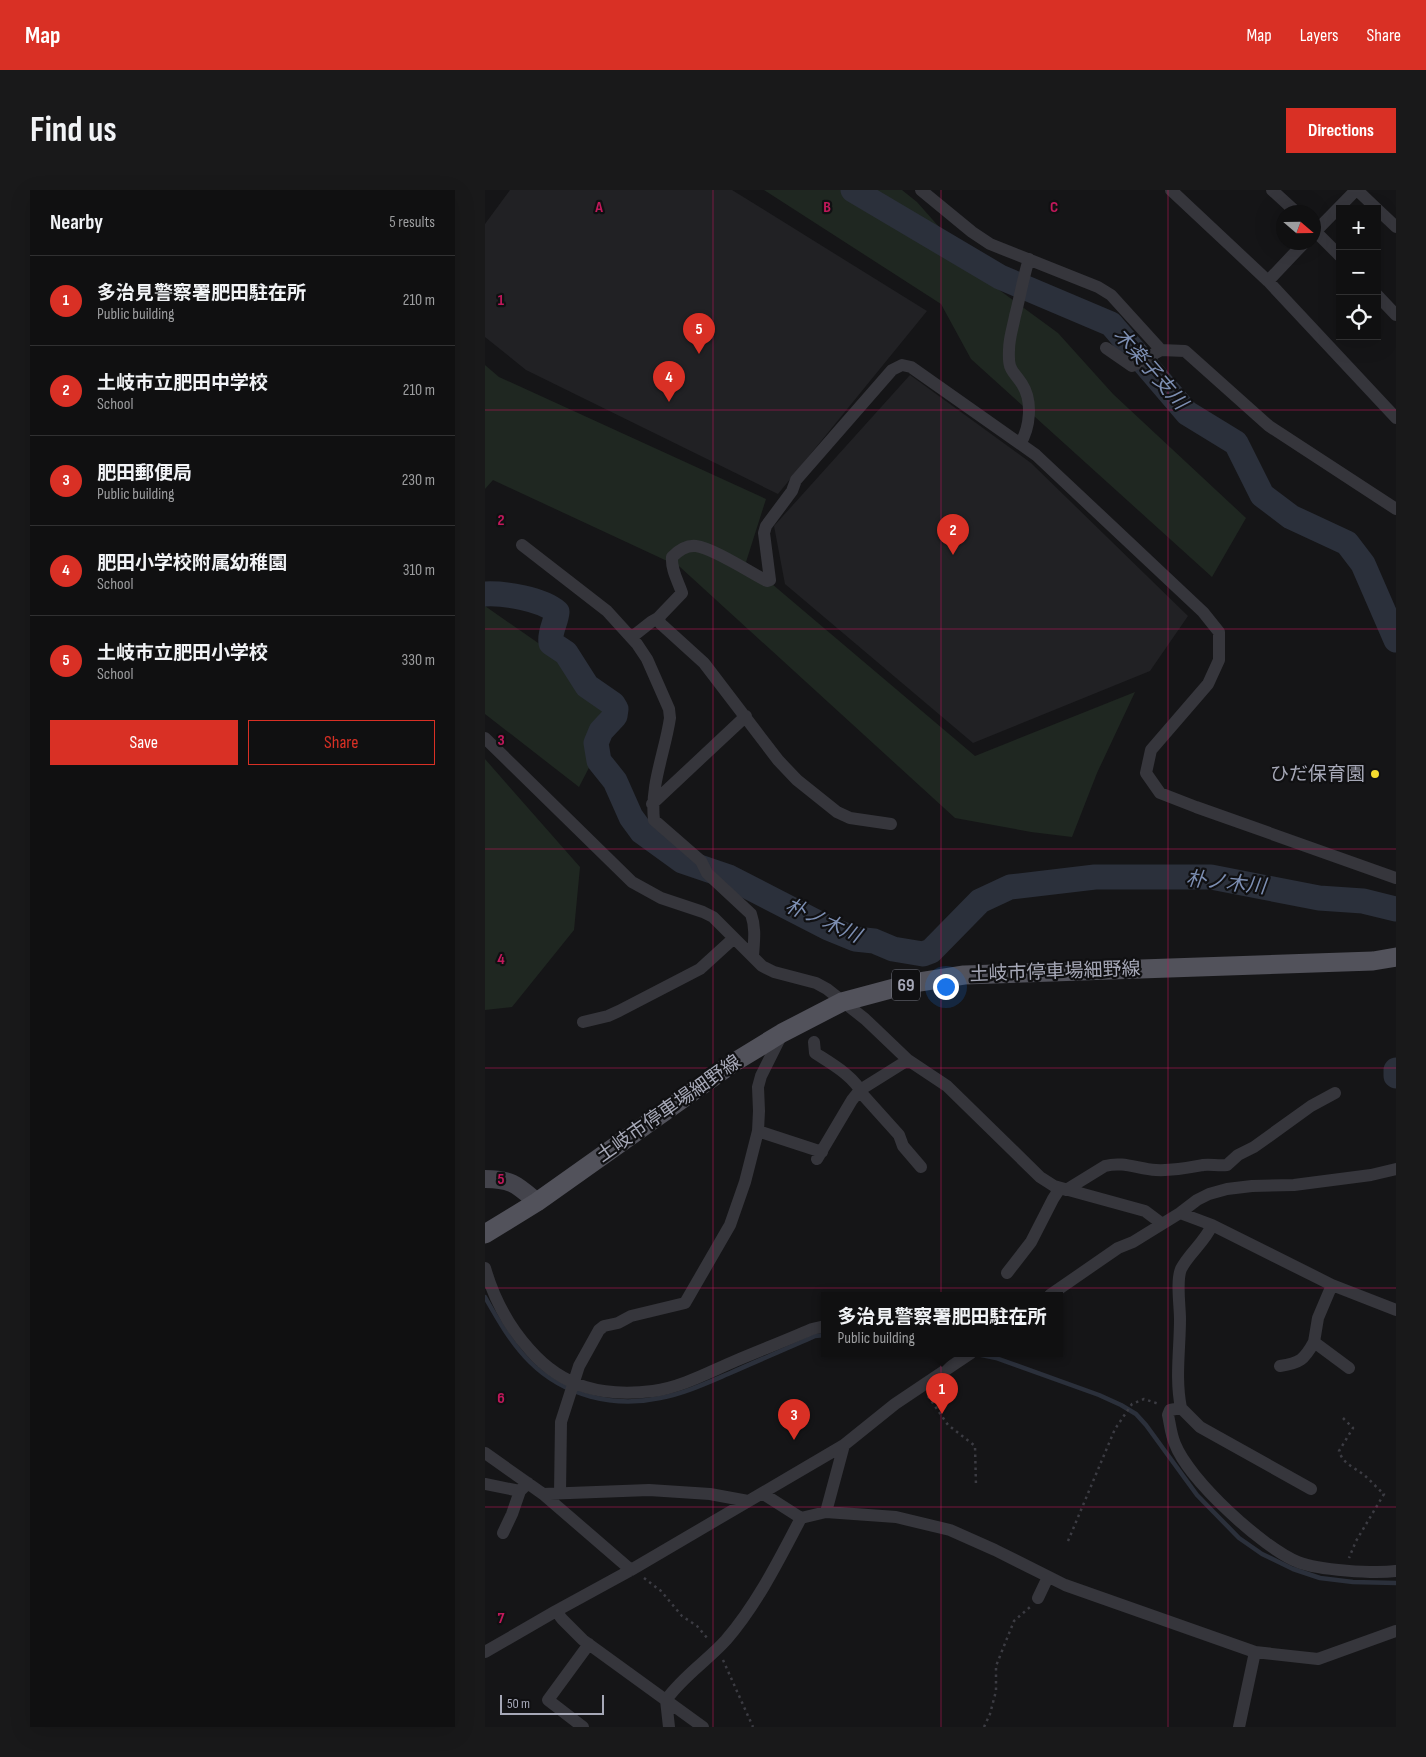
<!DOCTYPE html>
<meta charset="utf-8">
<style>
:root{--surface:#101011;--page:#19191a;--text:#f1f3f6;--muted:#9c9d9f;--line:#303031;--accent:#d93025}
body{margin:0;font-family:"Sofia Sans Condensed","Noto Sans JP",sans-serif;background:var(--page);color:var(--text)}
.controls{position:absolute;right:15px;top:15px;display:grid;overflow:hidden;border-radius:0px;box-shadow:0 5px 20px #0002}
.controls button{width:45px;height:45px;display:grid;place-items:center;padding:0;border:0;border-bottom:1px solid var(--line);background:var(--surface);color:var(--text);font:25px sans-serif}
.compass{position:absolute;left:791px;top:15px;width:45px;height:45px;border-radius:50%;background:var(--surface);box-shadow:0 5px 20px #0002;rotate:110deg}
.scale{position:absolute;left:15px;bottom:12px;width:104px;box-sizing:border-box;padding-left:5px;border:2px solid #a6a8b7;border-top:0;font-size:14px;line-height:18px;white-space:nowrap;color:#a6a8b7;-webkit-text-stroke:4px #101012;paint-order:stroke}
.you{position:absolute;left:460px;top:796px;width:18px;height:18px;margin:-12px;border:4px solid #fff;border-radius:50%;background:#1a73e8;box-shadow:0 0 0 8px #1a73e833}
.badge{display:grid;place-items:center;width:32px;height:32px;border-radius:50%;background:var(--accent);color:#fff;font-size:16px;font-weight:700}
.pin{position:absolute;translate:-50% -41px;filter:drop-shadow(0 1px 2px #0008)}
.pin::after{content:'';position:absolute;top:26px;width:18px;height:15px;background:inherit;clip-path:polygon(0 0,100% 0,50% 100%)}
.popup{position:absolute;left:336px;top:1102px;width:242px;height:65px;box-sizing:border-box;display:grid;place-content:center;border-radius:0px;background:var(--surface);filter:drop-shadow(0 1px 4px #0005);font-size:16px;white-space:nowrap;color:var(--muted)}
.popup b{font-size:19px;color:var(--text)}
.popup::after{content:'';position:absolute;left:50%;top:100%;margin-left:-10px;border:10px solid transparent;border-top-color:var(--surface)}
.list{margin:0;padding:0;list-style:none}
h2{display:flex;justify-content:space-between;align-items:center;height:65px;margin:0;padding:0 20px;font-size:21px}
h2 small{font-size:16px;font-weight:400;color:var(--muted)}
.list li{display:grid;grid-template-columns:32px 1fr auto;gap:15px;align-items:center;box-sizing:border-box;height:90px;padding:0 20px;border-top:1px solid var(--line)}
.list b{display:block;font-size:19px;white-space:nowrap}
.list p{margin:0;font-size:16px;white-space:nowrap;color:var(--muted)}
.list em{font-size:16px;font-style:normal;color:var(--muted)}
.actions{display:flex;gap:10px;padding:15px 20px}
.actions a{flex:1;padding:11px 0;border:1px solid var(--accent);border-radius:0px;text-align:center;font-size:18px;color:var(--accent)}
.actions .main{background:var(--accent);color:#fff}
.icon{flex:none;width:28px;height:28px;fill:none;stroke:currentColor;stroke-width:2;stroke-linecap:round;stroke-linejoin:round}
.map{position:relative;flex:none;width:911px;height:1537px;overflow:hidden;border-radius:0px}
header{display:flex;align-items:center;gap:30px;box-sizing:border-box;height:70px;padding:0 25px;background:var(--accent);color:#fff}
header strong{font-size:24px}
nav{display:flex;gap:28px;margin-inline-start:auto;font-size:18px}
.intro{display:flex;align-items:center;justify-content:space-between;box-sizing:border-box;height:120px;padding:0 30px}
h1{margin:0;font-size:35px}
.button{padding:12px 22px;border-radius:0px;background:var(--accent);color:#fff;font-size:18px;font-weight:700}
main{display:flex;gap:30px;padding:0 30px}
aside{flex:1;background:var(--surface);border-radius:0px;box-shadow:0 5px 20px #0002}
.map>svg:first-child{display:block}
.built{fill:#212124}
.green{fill:#1f2721}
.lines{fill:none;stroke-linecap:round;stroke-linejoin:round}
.stream{stroke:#2b303b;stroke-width:4.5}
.river{stroke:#2b303b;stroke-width:25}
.path{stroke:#3c3c43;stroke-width:2.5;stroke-dasharray:2.5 4;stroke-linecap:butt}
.street{stroke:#36363c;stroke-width:12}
.secondary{stroke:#44444c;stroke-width:18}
.primary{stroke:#52525b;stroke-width:19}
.grid{fill:none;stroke:#c2185b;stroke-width:1;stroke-opacity:0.55}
.poi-dot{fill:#f5db2f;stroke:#101012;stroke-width:2}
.labels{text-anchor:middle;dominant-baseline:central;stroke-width:4.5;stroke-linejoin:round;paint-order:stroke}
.shield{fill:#101012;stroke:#797a86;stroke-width:1}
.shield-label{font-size:18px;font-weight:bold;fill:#a6a8b7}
.poi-label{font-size:19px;fill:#a6a8b7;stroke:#101012;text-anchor:end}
.street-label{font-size:19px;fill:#a6a8b7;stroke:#101012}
.water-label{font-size:20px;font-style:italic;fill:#7d8fb3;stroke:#101012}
.grid-label{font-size:16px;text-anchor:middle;font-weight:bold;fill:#c2185b;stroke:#101012;stroke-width:4.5;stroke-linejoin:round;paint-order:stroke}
</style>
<header>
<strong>Map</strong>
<nav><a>Map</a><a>Layers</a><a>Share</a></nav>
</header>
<div class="intro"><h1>Find us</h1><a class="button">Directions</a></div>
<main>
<aside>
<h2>Nearby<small>5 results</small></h2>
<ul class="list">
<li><span class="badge">1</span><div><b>多治見警察署肥田駐在所</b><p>Public building</p></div><em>210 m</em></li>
<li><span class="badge">2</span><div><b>土岐市立肥田中学校</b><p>School</p></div><em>210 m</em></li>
<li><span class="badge">3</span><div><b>肥田郵便局</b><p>Public building</p></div><em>230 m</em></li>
<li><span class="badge">4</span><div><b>肥田小学校附属幼稚園</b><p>School</p></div><em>310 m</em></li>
<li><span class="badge">5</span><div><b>土岐市立肥田小学校</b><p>School</p></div><em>330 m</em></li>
</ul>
<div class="actions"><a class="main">Save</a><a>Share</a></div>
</aside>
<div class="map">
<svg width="911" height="1537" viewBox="0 0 911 1537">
<rect width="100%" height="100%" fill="#151517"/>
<!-- built -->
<path class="built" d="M25,0H247L442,121L293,304L41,180L0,147V34Z
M425,185L546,273L703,426L665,481L488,553L300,394L289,336Z"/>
<!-- green -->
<path class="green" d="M279,0H417L432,12L502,91L573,143L628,204L761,328L727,387L486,169L456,114Z
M0,175L14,187L281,309L261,372L490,566L650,502L612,583L587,647L546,642L470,628L195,377L8,290L0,299Z
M0,416L138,512L94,597L0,524Z
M0,569L95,677L89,740L27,817L0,820Z"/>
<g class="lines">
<!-- stream -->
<path class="stream" d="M0,1107C13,1130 26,1153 45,1172C79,1206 129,1218 175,1208C198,1204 222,1193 243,1184C272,1171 301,1159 330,1146L340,1145
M487,1163L511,1168L614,1205L636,1215L651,1224L661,1235L712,1305L754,1348L777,1364L808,1379L835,1388L868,1392L911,1393"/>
<!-- river -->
<path class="river" d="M368,0L515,87L626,134L702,223L751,253L777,305L806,327L862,353L878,374L911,450
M0,404C20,403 57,409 72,422C71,433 64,442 66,453L81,463L102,496L128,514L131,519L130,526L116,541L111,553L114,571L130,591L146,627L157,642L197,671L244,687L343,738L370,749L389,751L408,759L438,764L446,761L495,711L525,697L610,687H726L834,708L878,711L911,719
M911,880V886"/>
<!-- path -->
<path class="path" d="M443,1206L463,1235L490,1256L491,1296
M858,1228L868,1238L854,1261C858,1274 869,1277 879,1285C886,1291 892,1298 899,1304L871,1351L864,1368
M583,1351L630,1239L647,1214L659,1209L674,1214
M159,1388L176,1401L197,1426L212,1436L223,1449
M238,1470L268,1537
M499,1537L505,1524L511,1501V1476L529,1431L545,1417"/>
<!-- street -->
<path class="street" d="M436,0L487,42L505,54L613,97L626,105L676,160L700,161L784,236L911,319
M686,0L783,91L911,228
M787,0L811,22
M872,0L892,19
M892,19L911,37
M828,39L855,66
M828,44L871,0
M783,91L820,52
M892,105L911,125
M621,158L647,176L676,160
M535,254C545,238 548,211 537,194C527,179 523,181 524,160C524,148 528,137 530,126C535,107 538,88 544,69
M37,355L122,421L152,454L162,469L184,519L185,528C180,562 165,595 169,630L216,671L222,683L266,724C271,738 269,751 268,766
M147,447L166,432L173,428
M0,548L147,692L176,708L218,722L228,727L277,776L289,782L331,793L342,799L380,829L423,870L462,896L555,987L569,996L660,1021L676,1033
M167,614L261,526
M406,634L365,628L352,622L312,590L293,570L219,473L176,434L173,428L197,403C193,391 186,380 187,367C193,361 202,355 211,356C228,358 266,383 282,391L285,390L279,343L281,336L307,301L311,290L407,180L417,175L426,177L551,265L718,422L734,442V470L723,494L666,560L661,583L675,603L711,617L911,688
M98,832L123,826L134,821L215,779L249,748
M329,852L330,863C347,874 369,886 378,905L414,945L418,956L436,977
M273,941L337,962
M332,969L367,910L375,900L423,870
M581,1000L620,976C638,971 653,979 671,980C687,981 702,978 718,975C725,974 734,976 742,975L753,965L769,957L826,916L850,903
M695,1023L727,1035L847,1095L911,1120
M727,1035C720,1052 704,1063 696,1079C691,1091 695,1116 695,1129C695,1159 690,1188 696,1218L685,1220L683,1225C685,1234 686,1245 690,1254C704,1290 778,1358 813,1372C833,1380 889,1384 911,1381
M0,1078C9,1109 23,1136 45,1160C78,1198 119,1207 168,1201C197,1197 224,1182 250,1171C276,1160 302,1150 327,1139L340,1136
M522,1083L546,1052L568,1009L575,998
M847,1095L833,1128L829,1152L864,1178
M565,1105L633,1058L648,1052L695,1023L712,1010L724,1004L742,999L767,996L809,995L886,985L911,979
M795,1176C815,1173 819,1170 829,1152
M696,1218L715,1237L826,1299
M0,1263L58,1304L146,1380
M0,1294L35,1301
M75,1303L76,1232L94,1176L114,1140L119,1136L133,1133L146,1126L200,1113L245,1035L260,992L273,941L274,921L273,897L276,886L294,850V844
M277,1303L316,1328L341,1322L411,1327L465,1340L510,1360L580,1395L770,1462L833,1469L911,1441
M58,1304L164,1300L225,1304L263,1311
M341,1322L359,1255
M18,1343L27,1324L35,1301L43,1293
M553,1408L563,1387
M71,1421L77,1429L98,1450L218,1537
M0,1462L71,1421L146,1380L359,1255L410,1214L486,1163
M98,1537L63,1510L104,1454
M184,1537L181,1510C198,1486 222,1471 241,1450C272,1414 294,1370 316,1328
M754,1537L770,1462"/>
<!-- secondary -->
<path class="secondary" d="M0,989C27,989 32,995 52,1012"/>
<!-- primary -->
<path class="primary" d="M0,1044L52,1012L248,873L297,843L357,812L428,793L479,785L888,771L911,767"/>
</g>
<!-- grid -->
<path class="grid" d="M228,0V1537M456,0V1537M683,0V1537M0,220H911M0,439H911M0,659H911M0,878H911M0,1098H911M0,1317H911"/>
<!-- markers -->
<circle class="poi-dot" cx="890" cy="584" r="5"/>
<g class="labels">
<!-- shield labels -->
<rect class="shield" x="407" y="779.5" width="28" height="31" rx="4"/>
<g class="shield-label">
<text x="421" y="795">69</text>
</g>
<!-- poi labels -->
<g class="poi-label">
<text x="880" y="584">ひだ保育園</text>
</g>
<!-- street labels -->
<g class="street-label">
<text transform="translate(570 782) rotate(-2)">土岐市停車場細野線</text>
<text transform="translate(184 919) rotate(-35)">土岐市停車場細野線</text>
</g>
<!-- water labels -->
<g class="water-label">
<text transform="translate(665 179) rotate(49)">木楽子支川</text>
<text transform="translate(741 693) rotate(6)">朴ノ木川</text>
<text transform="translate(338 731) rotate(24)">朴ノ木川</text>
</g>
</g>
<g class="grid-label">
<text x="114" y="22">A</text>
<text x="342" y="22">B</text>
<text x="569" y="22">C</text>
<text x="16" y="115">1</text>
<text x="16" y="335">2</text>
<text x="16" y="555">3</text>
<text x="16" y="774">4</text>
<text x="16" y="994">5</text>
<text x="16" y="1213">6</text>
<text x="16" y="1433">7</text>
</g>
</svg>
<div class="controls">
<button>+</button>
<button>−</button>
<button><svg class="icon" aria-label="locate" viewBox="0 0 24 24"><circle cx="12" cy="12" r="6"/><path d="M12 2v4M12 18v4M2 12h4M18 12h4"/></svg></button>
</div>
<svg class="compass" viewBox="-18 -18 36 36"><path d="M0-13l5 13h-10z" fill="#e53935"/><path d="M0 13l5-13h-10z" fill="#9c9d9f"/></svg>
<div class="scale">50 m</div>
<div class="you"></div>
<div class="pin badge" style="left:457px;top:1224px">1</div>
<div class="popup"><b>多治見警察署肥田駐在所</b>Public building</div>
<div class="pin badge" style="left:468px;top:365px">2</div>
<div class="pin badge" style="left:309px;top:1250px">3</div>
<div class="pin badge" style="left:184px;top:212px">4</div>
<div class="pin badge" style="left:214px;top:164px">5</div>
</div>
</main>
